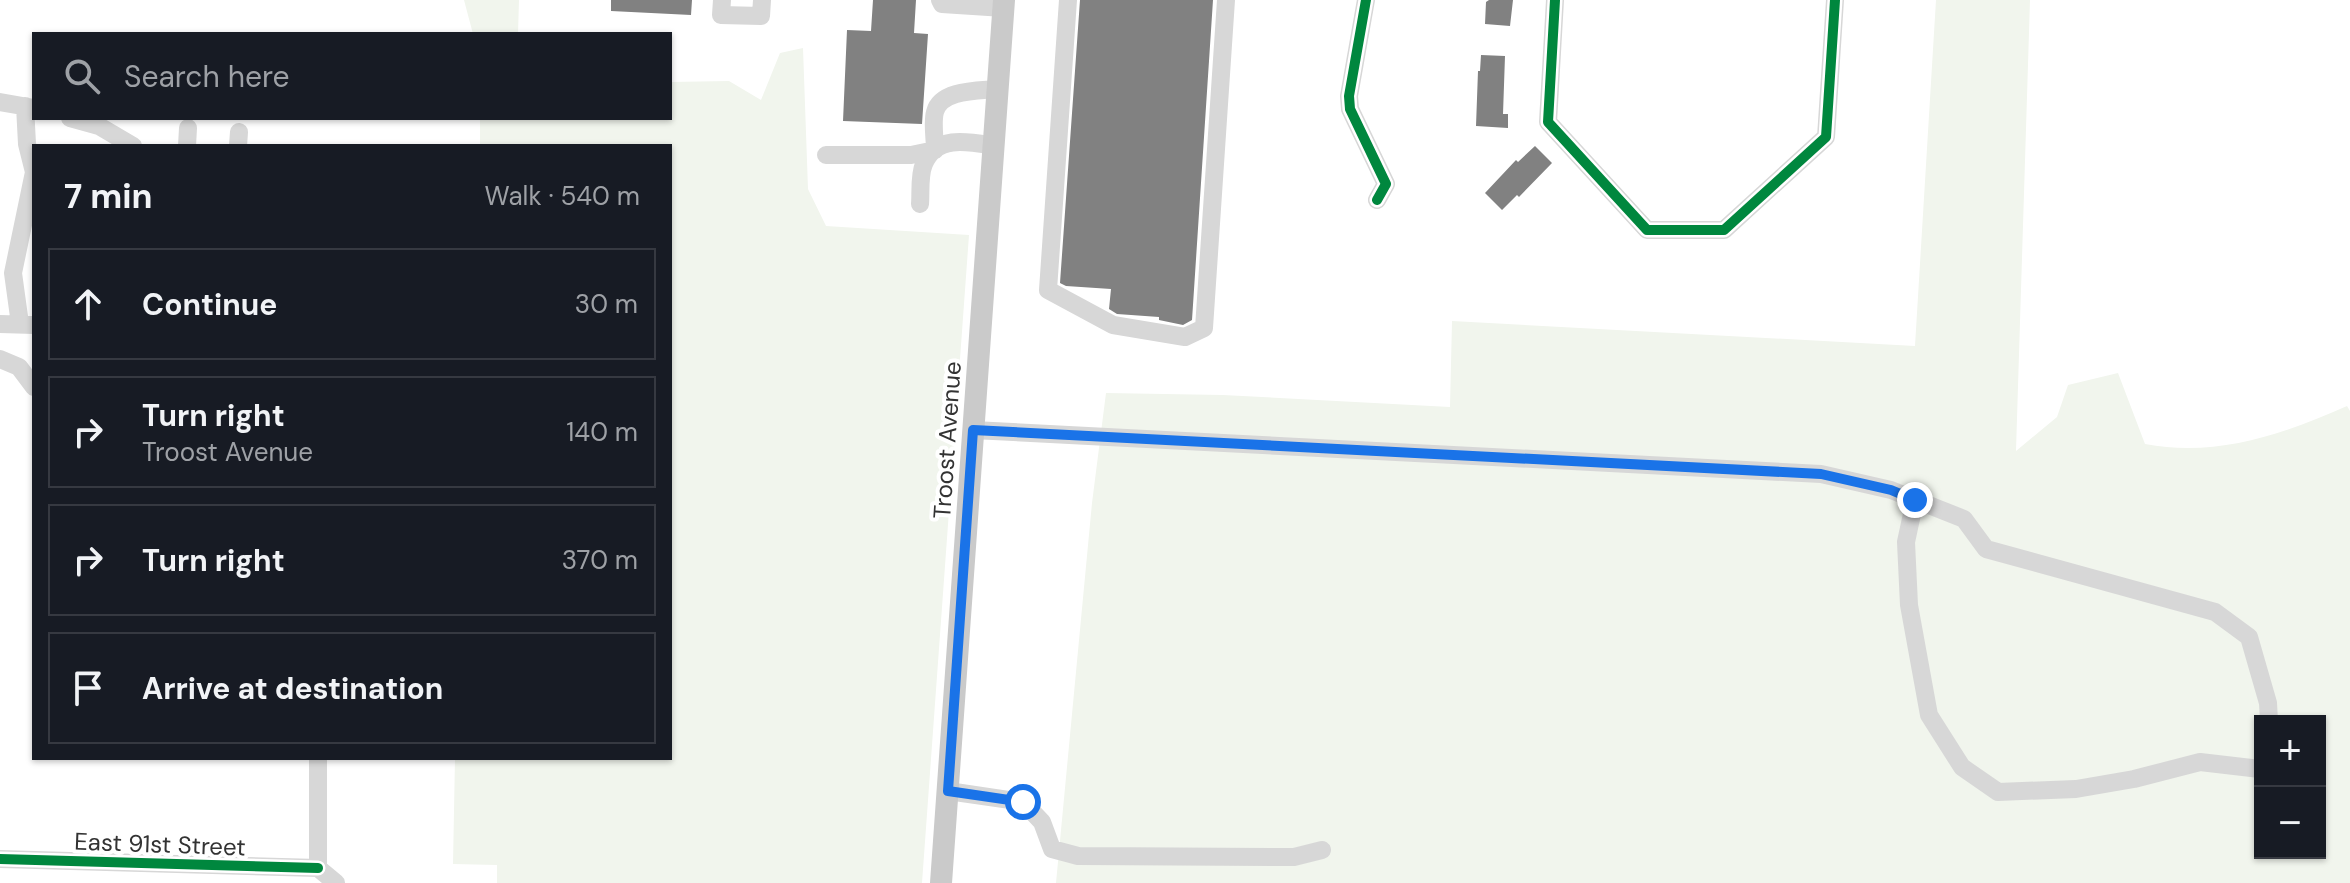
<!DOCTYPE html>
<meta charset="utf-8">
<style>
:root{--surface:#171b24;--page:#20242c;--text:#f1f3f6;--muted:#9ea1a6;--line:#363941}
body{margin:0;font-family:"DM Sans",sans-serif;background:var(--page);color:var(--text)}
.controls{position:absolute;right:24px;bottom:24px;display:grid;overflow:hidden;border-radius:0px;box-shadow:0 2px 6px #0004}
.controls button{width:72px;height:72px;display:grid;place-items:center;padding:0;border:0;border-bottom:2px solid var(--line);background:var(--surface);color:var(--text);font:40px sans-serif}
.stop{position:absolute;width:24px;height:24px;margin:-18px;border:6px solid #1a73e8;border-radius:50%;background:#fff}
.stop.end{background:#1a73e8;border-color:#fff;box-shadow:0 2px 8px #0008}
.list{margin:0;padding:0;list-style:none}
h2{display:flex;justify-content:space-between;align-items:center;height:104px;margin:0;padding:0 32px;font-size:34px}
h2 small{font-size:26px;font-weight:400;color:var(--muted)}
.list li{display:grid;grid-template-columns:52px 1fr auto;gap:24px;align-items:center;box-sizing:border-box;height:112px;margin:0 16px 16px;padding:0 16px;border:2px solid var(--line);border-radius:0px}
.list b{display:block;font-size:30px;white-space:nowrap}
.list p{margin:0;font-size:26px;white-space:nowrap;color:var(--muted)}
.list em{font-size:26px;font-style:normal;color:var(--muted)}
.icon{flex:none;width:44px;height:44px;fill:none;stroke:currentColor;stroke-width:2;stroke-linecap:round;stroke-linejoin:round}
.map{position:relative;flex:none;width:2350px;height:883px;overflow:hidden}
.search{position:absolute;background:var(--surface);box-shadow:0 2px 6px #0004;left:32px;top:32px;width:640px;height:88px;display:flex;align-items:center;gap:20px;box-sizing:border-box;padding:0 28px;border-radius:0px;color:var(--muted);font-size:30px}
.panel{position:absolute;background:var(--surface);box-shadow:0 2px 6px #0004;left:32px;top:144px;width:640px;height:616px;border-radius:0px}
.map>svg:first-child{display:block}
.green{fill:#f1f5ed;fill-rule:evenodd}
.building{fill:#818181}
.lines{fill:none;stroke-linecap:round;stroke-linejoin:round}
.minor{stroke:#d7d7d7;stroke-width:18}
.major{stroke:#cacaca;stroke-width:22}
.cycleway-casing{stroke:#fff;stroke-width:15}
.cycleway{stroke:#00873e;stroke-width:10}
.route{stroke:#1a73e8;stroke-width:10}
.labels{text-anchor:middle;dominant-baseline:central;stroke-width:8;stroke-linejoin:round;paint-order:stroke}
.street-label{font-size:24px;fill:#333;stroke:#fff}
</style>
<div class="map">
<svg width="2350" height="883" viewBox="0 0 2350 883">
<rect width="100%" height="100%" fill="#fff"/>
<!-- green -->
<path class="green" d="M464,0H519L518,34H473Z
M1936,0H2030L2016,451L2057,417L2068,385L2118,373L2145,444C2216,458 2284,434 2347,406L2350,411V883H1056L1092,503L1106,393L1223,395L1450,407L1452,321L1915,346ZM2260,721H2320V853H2260Z
M803,48L808,189L826,226L969,235L922,883H497V865L453,864L455,758H670V146H480V118H670V82L729,81L761,100L780,53Z"/>
<!-- building -->
<path class="building" d="M611,0H692L691,15L611,11Z
M873,0H916L914,33L928,34L922,124L843,121L847,30L871,31Z
M1080,0H1213L1192,320L1183,325L1159,320V317L1117,314L1109,309L1111,289L1066,286L1060,283Z
M1489,0H1513L1510,26L1485,24L1486,2Z
M1481,55L1505,56L1503,114H1508V128L1476,126L1478,71H1480Z
M1535,146L1552,163L1519,197L1517,195L1502,210L1485,193L1516,160L1518,162Z"/>
<g class="lines">
<!-- minor -->
<path class="minor" d="M722,0L721,15L761,16L762,0
M940,0L942,4L1004,8
M1068,0L1048,290L1113,325L1185,337L1204,328L1226,0
M1366,0L1349,96L1350,109L1386,184L1377,200
M1555,0L1548,122L1647,230H1724L1826,137L1835,0
M0,102L34,108
M25,106L27,144L34,172
M70,118L99,126L133,146
M187,146L188,128
M238,146L239,132
M826,155H911L935,150C935,138 932,123 935,112C941,89 980,91 997,89
M920,204C921,192 919,175 924,164C936,134 970,142 994,146
M0,324L34,325
M20,324L13,273L34,172
M0,359L19,367L34,387
M973,430L1821,474L1891,490L1964,519L1986,549L2215,612L2249,637L2268,703L2269,721
M1915,500L1906,542L1909,605L1929,715L1962,767L1998,792L2076,789L2134,779L2200,762L2260,769
M318,758V868L336,883
M948,791L1023,802L1042,822L1052,849L1078,856L1294,857L1322,850
M0,859L318,868"/>
<!-- major -->
<path class="major" d="M941,883L1004,0"/>
<defs>
<path id="cycleway" d="M1366,0L1349,96L1350,109L1386,184L1377,200
M1555,0L1548,122L1647,230H1724L1826,137L1835,0
M0,859L318,868"/>
</defs>
<!-- cycleway casing -->
<use href="#cycleway" class="cycleway-casing"/>
<!-- cycleway -->
<use href="#cycleway" class="cycleway"/>
</g>
<g class="lines">
<!-- route -->
<path class="route" d="M1023,802L948,791L973,430L1821,474L1891,490L1915,500"/>
</g>
<g class="labels">
<!-- street labels -->
<g class="street-label">
<text transform="translate(947 440) rotate(-86)">Troost Avenue</text>
<text transform="translate(160 844) rotate(2)">East 91st Street</text>
</g>
</g>
</svg>
<div class="controls">
<button>+</button>
<button>−</button>
</div>
<div class="stop" style="left:1023px;top:802px"></div>
<div class="stop end" style="left:1915px;top:500px"></div>
<div class="search"><svg class="icon" aria-label="search" viewBox="0 0 24 24"><circle cx="10" cy="10" r="6"/><path d="M15 15l6 6"/></svg>Search here</div>
<section class="panel">
<h2>7 min<small>Walk · 540 m</small></h2>
<ul class="list">
<li><svg class="icon" aria-label="ahead" viewBox="0 0 24 24"><path d="M12 20V5M6 11l6-6 6 6"/></svg><div><b>Continue</b></div><em>30 m</em></li>
<li><svg class="icon" aria-label="right" viewBox="0 0 24 24"><path d="M7 20v-9h11M14 6l5 5-5 5"/></svg><div><b>Turn right</b><p>Troost Avenue</p></div><em>140 m</em></li>
<li><svg class="icon" aria-label="right" viewBox="0 0 24 24"><path d="M7 20v-9h11M14 6l5 5-5 5"/></svg><div><b>Turn right</b></div><em>370 m</em></li>
<li><svg class="icon" aria-label="arrive" viewBox="0 0 24 24"><path d="M6 21V4h12l-3 4 3 4H6"/></svg><div><b>Arrive at destination</b></div></li>
</ul>
</section>
</div>
